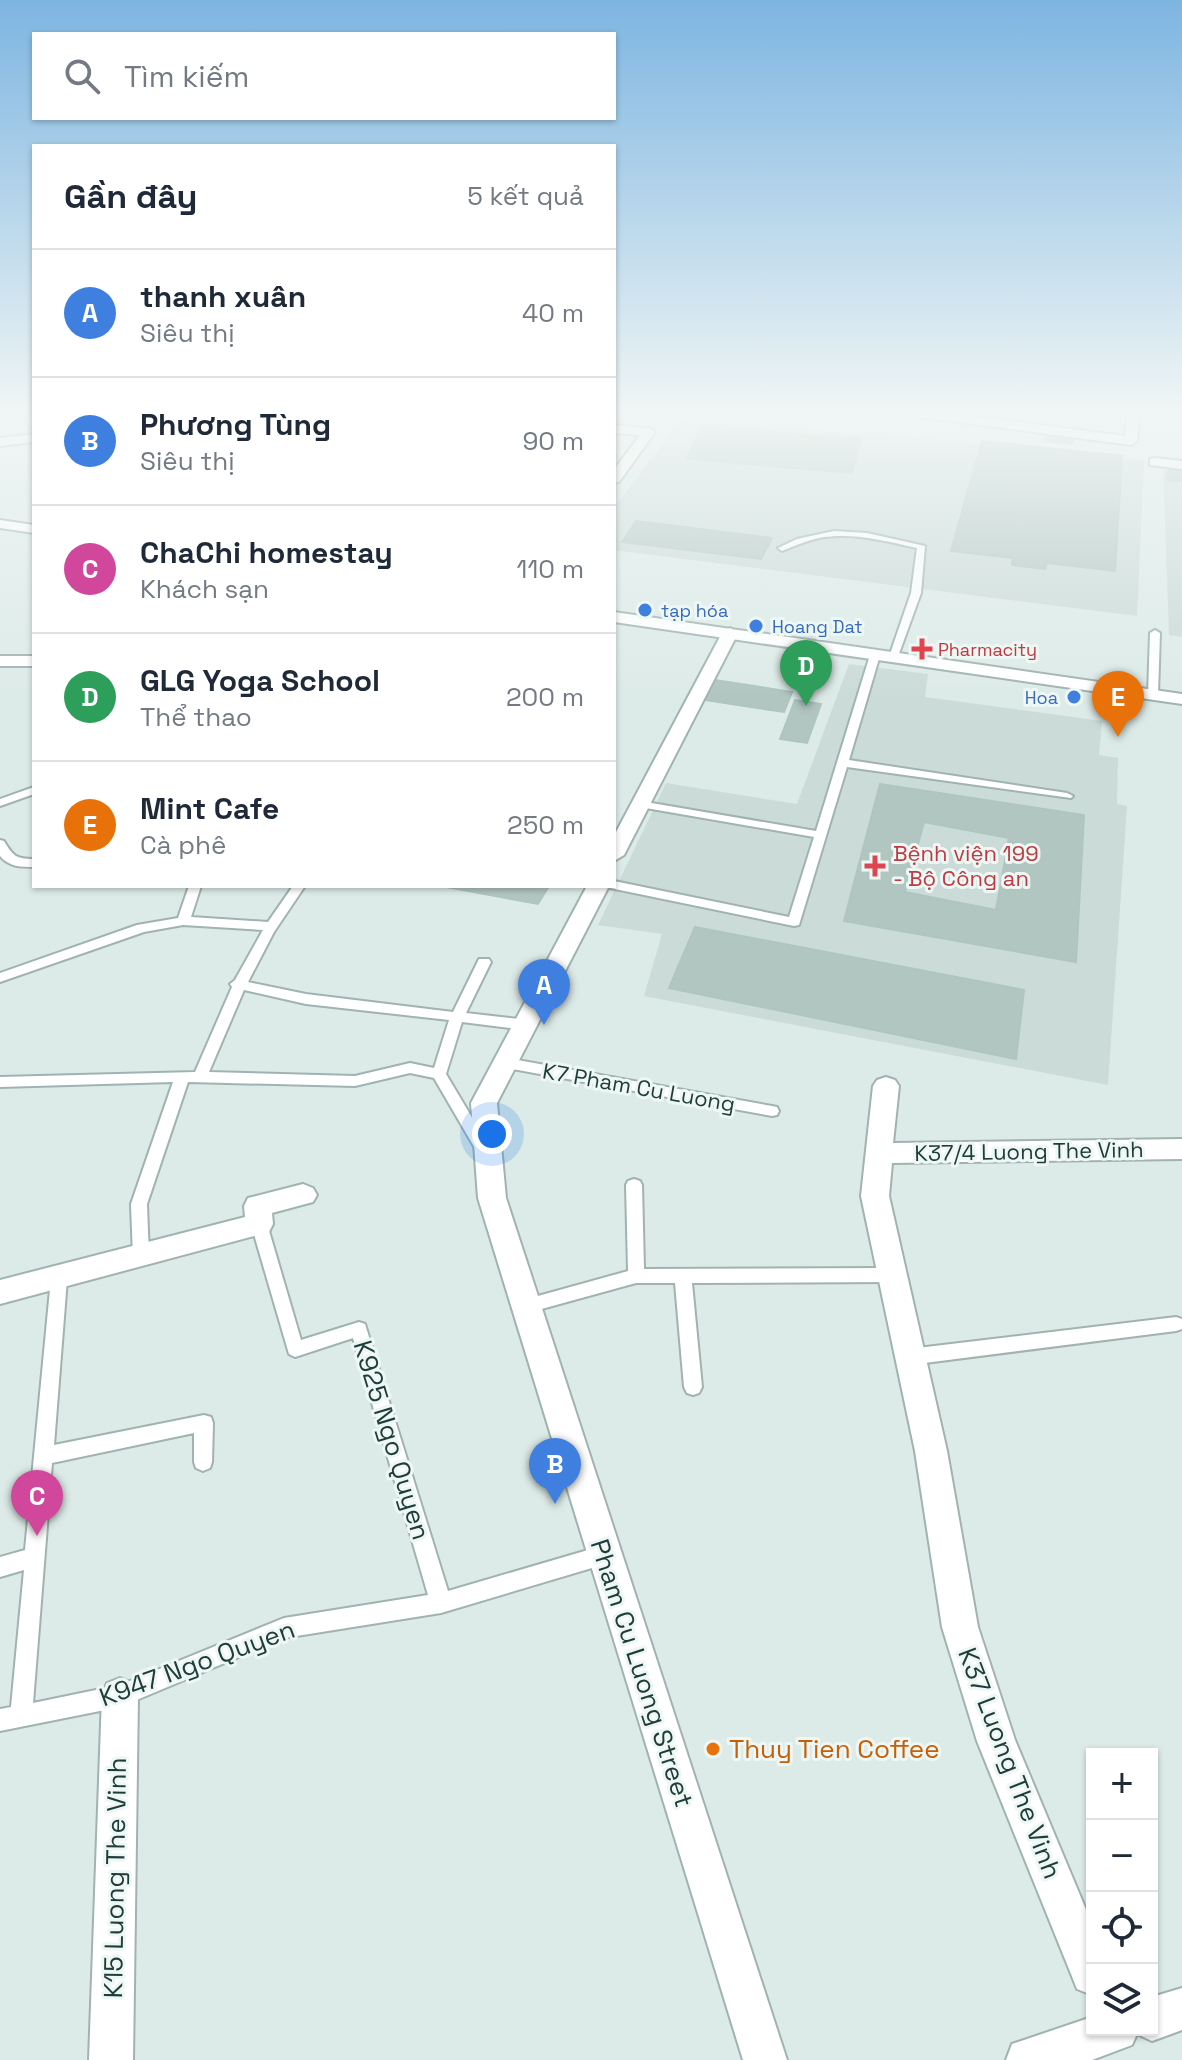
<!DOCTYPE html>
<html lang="vi">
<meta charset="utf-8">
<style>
:root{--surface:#fff;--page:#f6f6f7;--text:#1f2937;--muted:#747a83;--line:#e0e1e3;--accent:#0b8043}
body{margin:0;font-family:"Space Grotesk",sans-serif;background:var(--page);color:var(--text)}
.controls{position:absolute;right:24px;bottom:24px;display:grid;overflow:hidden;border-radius:0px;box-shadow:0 2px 6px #0004}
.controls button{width:72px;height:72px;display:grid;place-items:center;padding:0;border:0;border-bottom:2px solid var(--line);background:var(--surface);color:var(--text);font:40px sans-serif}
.you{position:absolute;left:492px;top:1134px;width:28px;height:28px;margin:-20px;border:6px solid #fff;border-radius:50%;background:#1a73e8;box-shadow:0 0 0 12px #1a73e833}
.badge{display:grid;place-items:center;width:52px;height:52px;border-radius:50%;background:var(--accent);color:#fff;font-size:26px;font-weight:700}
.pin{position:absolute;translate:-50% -66px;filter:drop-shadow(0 2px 4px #0008)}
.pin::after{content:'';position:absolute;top:42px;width:28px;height:24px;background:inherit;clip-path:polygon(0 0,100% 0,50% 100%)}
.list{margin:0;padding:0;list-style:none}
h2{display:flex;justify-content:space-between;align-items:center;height:104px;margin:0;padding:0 32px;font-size:34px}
h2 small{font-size:26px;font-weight:400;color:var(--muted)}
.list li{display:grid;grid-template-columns:52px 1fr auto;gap:24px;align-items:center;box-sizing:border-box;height:128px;padding:0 32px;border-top:2px solid var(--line)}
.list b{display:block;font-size:30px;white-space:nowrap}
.list p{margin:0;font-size:26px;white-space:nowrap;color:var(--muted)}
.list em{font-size:26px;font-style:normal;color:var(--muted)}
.icon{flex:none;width:44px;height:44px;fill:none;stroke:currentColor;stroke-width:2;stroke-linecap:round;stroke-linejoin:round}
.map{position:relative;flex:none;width:1182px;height:2060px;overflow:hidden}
.search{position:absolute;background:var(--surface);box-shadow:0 2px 6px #0004;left:32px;top:32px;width:584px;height:88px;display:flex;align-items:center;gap:20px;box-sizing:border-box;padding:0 28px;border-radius:0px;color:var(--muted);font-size:30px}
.panel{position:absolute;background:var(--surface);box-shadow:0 2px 6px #0004;left:32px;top:144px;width:584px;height:744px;border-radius:0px}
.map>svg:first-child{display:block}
.built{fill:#cbdbd7}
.building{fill:#b2c6c1;stroke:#afc5c0;stroke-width:2;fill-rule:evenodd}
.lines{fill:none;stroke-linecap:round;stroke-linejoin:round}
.service-casing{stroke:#a0b3b0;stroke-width:4}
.minor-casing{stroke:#a0b3b0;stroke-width:4}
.tertiary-casing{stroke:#a0b3b0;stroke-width:4}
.service{fill:#fff;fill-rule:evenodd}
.minor{fill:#fff;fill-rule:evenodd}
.tertiary{fill:#fff;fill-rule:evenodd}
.shop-dot{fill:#3f7fe0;stroke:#eef7f4;stroke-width:3}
.health-dot{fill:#e0444e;stroke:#eef7f4;stroke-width:3}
.food-dot{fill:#e8710a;stroke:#eef7f4;stroke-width:3}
.labels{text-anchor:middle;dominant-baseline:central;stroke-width:6;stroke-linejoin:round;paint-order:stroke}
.far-shop-label{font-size:18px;fill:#366cbe;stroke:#eef7f4;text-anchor:start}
.far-health-label{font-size:18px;fill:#be3a42;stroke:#eef7f4;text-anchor:start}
.health-label{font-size:22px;fill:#be3a42;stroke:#eef7f4;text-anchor:start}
.street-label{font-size:22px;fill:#1d3c3a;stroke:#eef7f4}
.near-street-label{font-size:26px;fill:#1d3c3a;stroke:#eef7f4}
.near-food-label{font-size:26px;fill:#c56008;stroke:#eef7f4;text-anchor:start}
</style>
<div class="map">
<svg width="1182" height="2060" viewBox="0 0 1182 2060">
<rect width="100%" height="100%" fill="#ddebe8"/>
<!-- built -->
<path class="built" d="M680,421L948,440L1144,461L1137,616L614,550V508Z
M1163,464L1182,466V637L1169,635Z
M849,664L928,674L925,697L1102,721L1099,755L1118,758L1117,804L1127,806L1108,1085L644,996L662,934L598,925L666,783L797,804Z"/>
<!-- building -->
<path class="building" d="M703,426L861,439L852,473L686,459Z
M1046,435L1074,438L1072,444L1044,441Z
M982,441L1122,456L1115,571L1047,563L1045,569L1012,565L1013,558L951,551Z
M1168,470L1182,471V481L1167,480Z
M636,521L772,538L761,559L622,542Z
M715,680L792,692L784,712L705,700Z
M795,700L821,704L807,743L780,739Z
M880,784L1084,815L1076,962L844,921ZM924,822L1009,838L996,910L905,892Z
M441,886H549L538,904Z
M695,927L1024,990L1016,1059L669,988Z"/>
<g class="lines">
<defs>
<path id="service" d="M834,531L867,533L925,546L921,593L897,659L889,657L911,593L917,548C885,541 852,532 819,538C806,541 794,546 782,551L778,548L797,539Z
M1155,630L1160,633L1158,695L1153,698L1148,695L1150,633Z
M875,652L880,655L849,760L1067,793L1073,796L1071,798L847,767L799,925L794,926L610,888L609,886H614V881L789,917L814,837L640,807L634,804L640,801L816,831L870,655Z
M34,787V794L0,806V799Z
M0,840L4,841C13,856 16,859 34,859V867C21,867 9,867 0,856Z
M189,886H201L191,917L268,922L293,886H305L274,932L248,982L306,994L453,1012L479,959H489L491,962L466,1013L527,1020L534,1025L527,1030L462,1022L446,1074L489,1146L486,1150H476L434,1078L410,1073L355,1086L188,1082L147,1204L149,1258L147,1263L141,1265L135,1263L133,1258L131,1204L173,1082L0,1087V1077L195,1072L232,987L230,984L235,980L263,930L183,925L144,932L0,982V973L137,925L178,918ZM244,990L306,1004L449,1020L434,1068L410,1063L355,1076L209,1072Z
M506,1058L772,1106L777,1107L779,1111L777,1115L772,1116L501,1067L499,1063L501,1059Z
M634,1179L640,1181L642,1185L644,1269L890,1268L896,1270L898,1275L896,1280L890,1282L692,1283L702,1387L699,1393L693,1395L687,1393L684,1387L675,1283H636L527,1313L521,1311L518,1306L521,1301L527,1299L628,1271L626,1185L628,1181Z
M259,1218L265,1219L267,1224L301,1340L359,1322L365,1324L448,1591L605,1545L612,1548L615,1555L612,1562L441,1613L284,1638L120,1707L0,1731V1709L11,1707L24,1570L0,1577V1557L25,1550L51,1279L53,1274L59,1272L65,1274L67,1279L54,1445L204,1415L211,1417L213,1423L212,1462L210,1468L203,1471L196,1468L194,1462V1433L52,1463L33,1703L120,1685L284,1618L428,1595L353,1338L295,1357L289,1354L251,1224L253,1219Z
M1176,1317L1182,1319V1329L1176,1331L909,1365L903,1362L900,1357L903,1352L909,1349Z"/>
<path id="minor" d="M22,408H34V428L28,424Z
M711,408H760C749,418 723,415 711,408Z
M877,408H909L1125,436L1128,408H1140L1137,441L1131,445L883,412Z
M1145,408H1182V415L1151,412Z
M614,425L649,428L655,432L619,482L614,483V470L640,435L614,433Z
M34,434V442L0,446V438Z
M1155,458L1182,461V469L1150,465V459Z
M730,628L738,633L624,855L614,861V836L722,633Z
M0,656H34V666H0Z
M587,886H609L497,1103L506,1198L787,2060H743L478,1198L471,1103Z
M886,1077L895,1080L899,1086L893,1143L1182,1139V1159L892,1163L889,1196L947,1451L978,1627L1015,1740L1092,1924V1995L1077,1989L1071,1974L977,1741L942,1627L915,1451L861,1196L873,1086L877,1080Z
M303,1184L313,1188L317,1195L313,1202L272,1213L273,1224L269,1232L0,1304V1280L245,1217L244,1206L248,1198Z
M120,1678L133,1683L138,1696L133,2060H89L102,1696L107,1683Z
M1182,1988V2030L1152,2041L1137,2034L1132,2045L1092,2060H1006L1012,2044L1092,2017V2030H1152V1997Z"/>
<path id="tertiary" d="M0,520L34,525V533L0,528Z
M614,612L1182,694V704L614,622Z"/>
</defs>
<!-- service casing -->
<use href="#service" class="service-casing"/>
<!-- minor casing -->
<use href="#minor" class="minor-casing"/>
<!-- tertiary casing -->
<use href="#tertiary" class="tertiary-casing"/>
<!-- service -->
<use href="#service" class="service"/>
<!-- minor -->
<use href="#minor" class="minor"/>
<!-- tertiary -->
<use href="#tertiary" class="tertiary"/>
</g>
<!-- sky -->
<linearGradient id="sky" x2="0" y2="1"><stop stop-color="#7db5e1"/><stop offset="0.59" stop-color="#f0f6f5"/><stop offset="1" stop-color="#f0f6f5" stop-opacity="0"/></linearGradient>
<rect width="1182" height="696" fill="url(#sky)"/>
<!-- markers -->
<g class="shop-dot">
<circle cx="645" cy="610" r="8"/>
<circle cx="756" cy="626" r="8"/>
<circle cx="1074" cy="697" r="8"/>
</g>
<g class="health-dot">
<path d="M918 637h8v8h8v8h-8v8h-8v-8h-8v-8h8z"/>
<path d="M871 854h8v8h8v8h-8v8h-8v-8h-8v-8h8z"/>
</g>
<circle class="food-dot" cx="713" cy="1749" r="8"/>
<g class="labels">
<!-- far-shop labels -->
<g class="far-shop-label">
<text x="661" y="610">tạp hóa</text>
<text x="772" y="626">Hoang Dat</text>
<text x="1058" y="697" text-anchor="end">Hoa</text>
</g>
<!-- far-health labels -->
<g class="far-health-label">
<text x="938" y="649">Pharmacity</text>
</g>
<!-- health labels -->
<g class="health-label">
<text x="893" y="853">Bệnh viện 199<tspan x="893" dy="25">- Bộ Công an</tspan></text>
</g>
<!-- street labels -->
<g class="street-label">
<text transform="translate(639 1087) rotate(10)">K7 Pham Cu Luong</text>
<text transform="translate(1029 1151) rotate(-1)">K37/4 Luong The Vinh</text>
</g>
<!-- near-street labels -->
<g class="near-street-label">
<text transform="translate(392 1440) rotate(73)">K925 Ngo Quyen</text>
<text transform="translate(197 1663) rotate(-20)">K947 Ngo Quyen</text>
<text transform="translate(642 1673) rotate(72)">Pham Cu Luong Street</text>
<text transform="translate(1010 1763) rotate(69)">K37 Luong The Vinh</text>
<text transform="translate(115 1878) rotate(-89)">K15 Luong The Vinh</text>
</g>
<!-- near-food labels -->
<g class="near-food-label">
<text x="729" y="1749">Thuy Tien Coffee</text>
</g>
</g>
</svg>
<div class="controls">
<button>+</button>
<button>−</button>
<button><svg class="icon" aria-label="locate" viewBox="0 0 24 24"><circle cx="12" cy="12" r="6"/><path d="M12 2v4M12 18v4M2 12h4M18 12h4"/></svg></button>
<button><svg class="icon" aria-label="layers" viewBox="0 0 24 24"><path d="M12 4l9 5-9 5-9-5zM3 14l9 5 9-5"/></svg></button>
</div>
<div class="you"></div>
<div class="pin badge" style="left:544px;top:1025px;background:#3f7fe0">A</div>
<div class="pin badge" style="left:555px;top:1504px;background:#3f7fe0">B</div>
<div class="pin badge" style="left:37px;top:1536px;background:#d1479c">C</div>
<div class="pin badge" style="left:806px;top:706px;background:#2e9e5b">D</div>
<div class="pin badge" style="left:1118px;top:737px;background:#e8710a">E</div>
<div class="search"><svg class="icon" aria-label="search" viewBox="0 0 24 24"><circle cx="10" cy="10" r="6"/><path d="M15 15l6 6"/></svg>Tìm kiếm</div>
<section class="panel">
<h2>Gần đây<small>5 kết quả</small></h2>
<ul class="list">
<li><span class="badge" style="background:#3f7fe0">A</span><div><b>thanh xuân</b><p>Siêu thị</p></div><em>40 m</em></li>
<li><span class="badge" style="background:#3f7fe0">B</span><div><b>Phương Tùng</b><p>Siêu thị</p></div><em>90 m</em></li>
<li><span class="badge" style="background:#d1479c">C</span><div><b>ChaChi homestay</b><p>Khách sạn</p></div><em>110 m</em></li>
<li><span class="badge" style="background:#2e9e5b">D</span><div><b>GLG Yoga School</b><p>Thể thao</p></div><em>200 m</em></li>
<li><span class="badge" style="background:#e8710a">E</span><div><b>Mint Cafe</b><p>Cà phê</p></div><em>250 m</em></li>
</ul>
</section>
</div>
